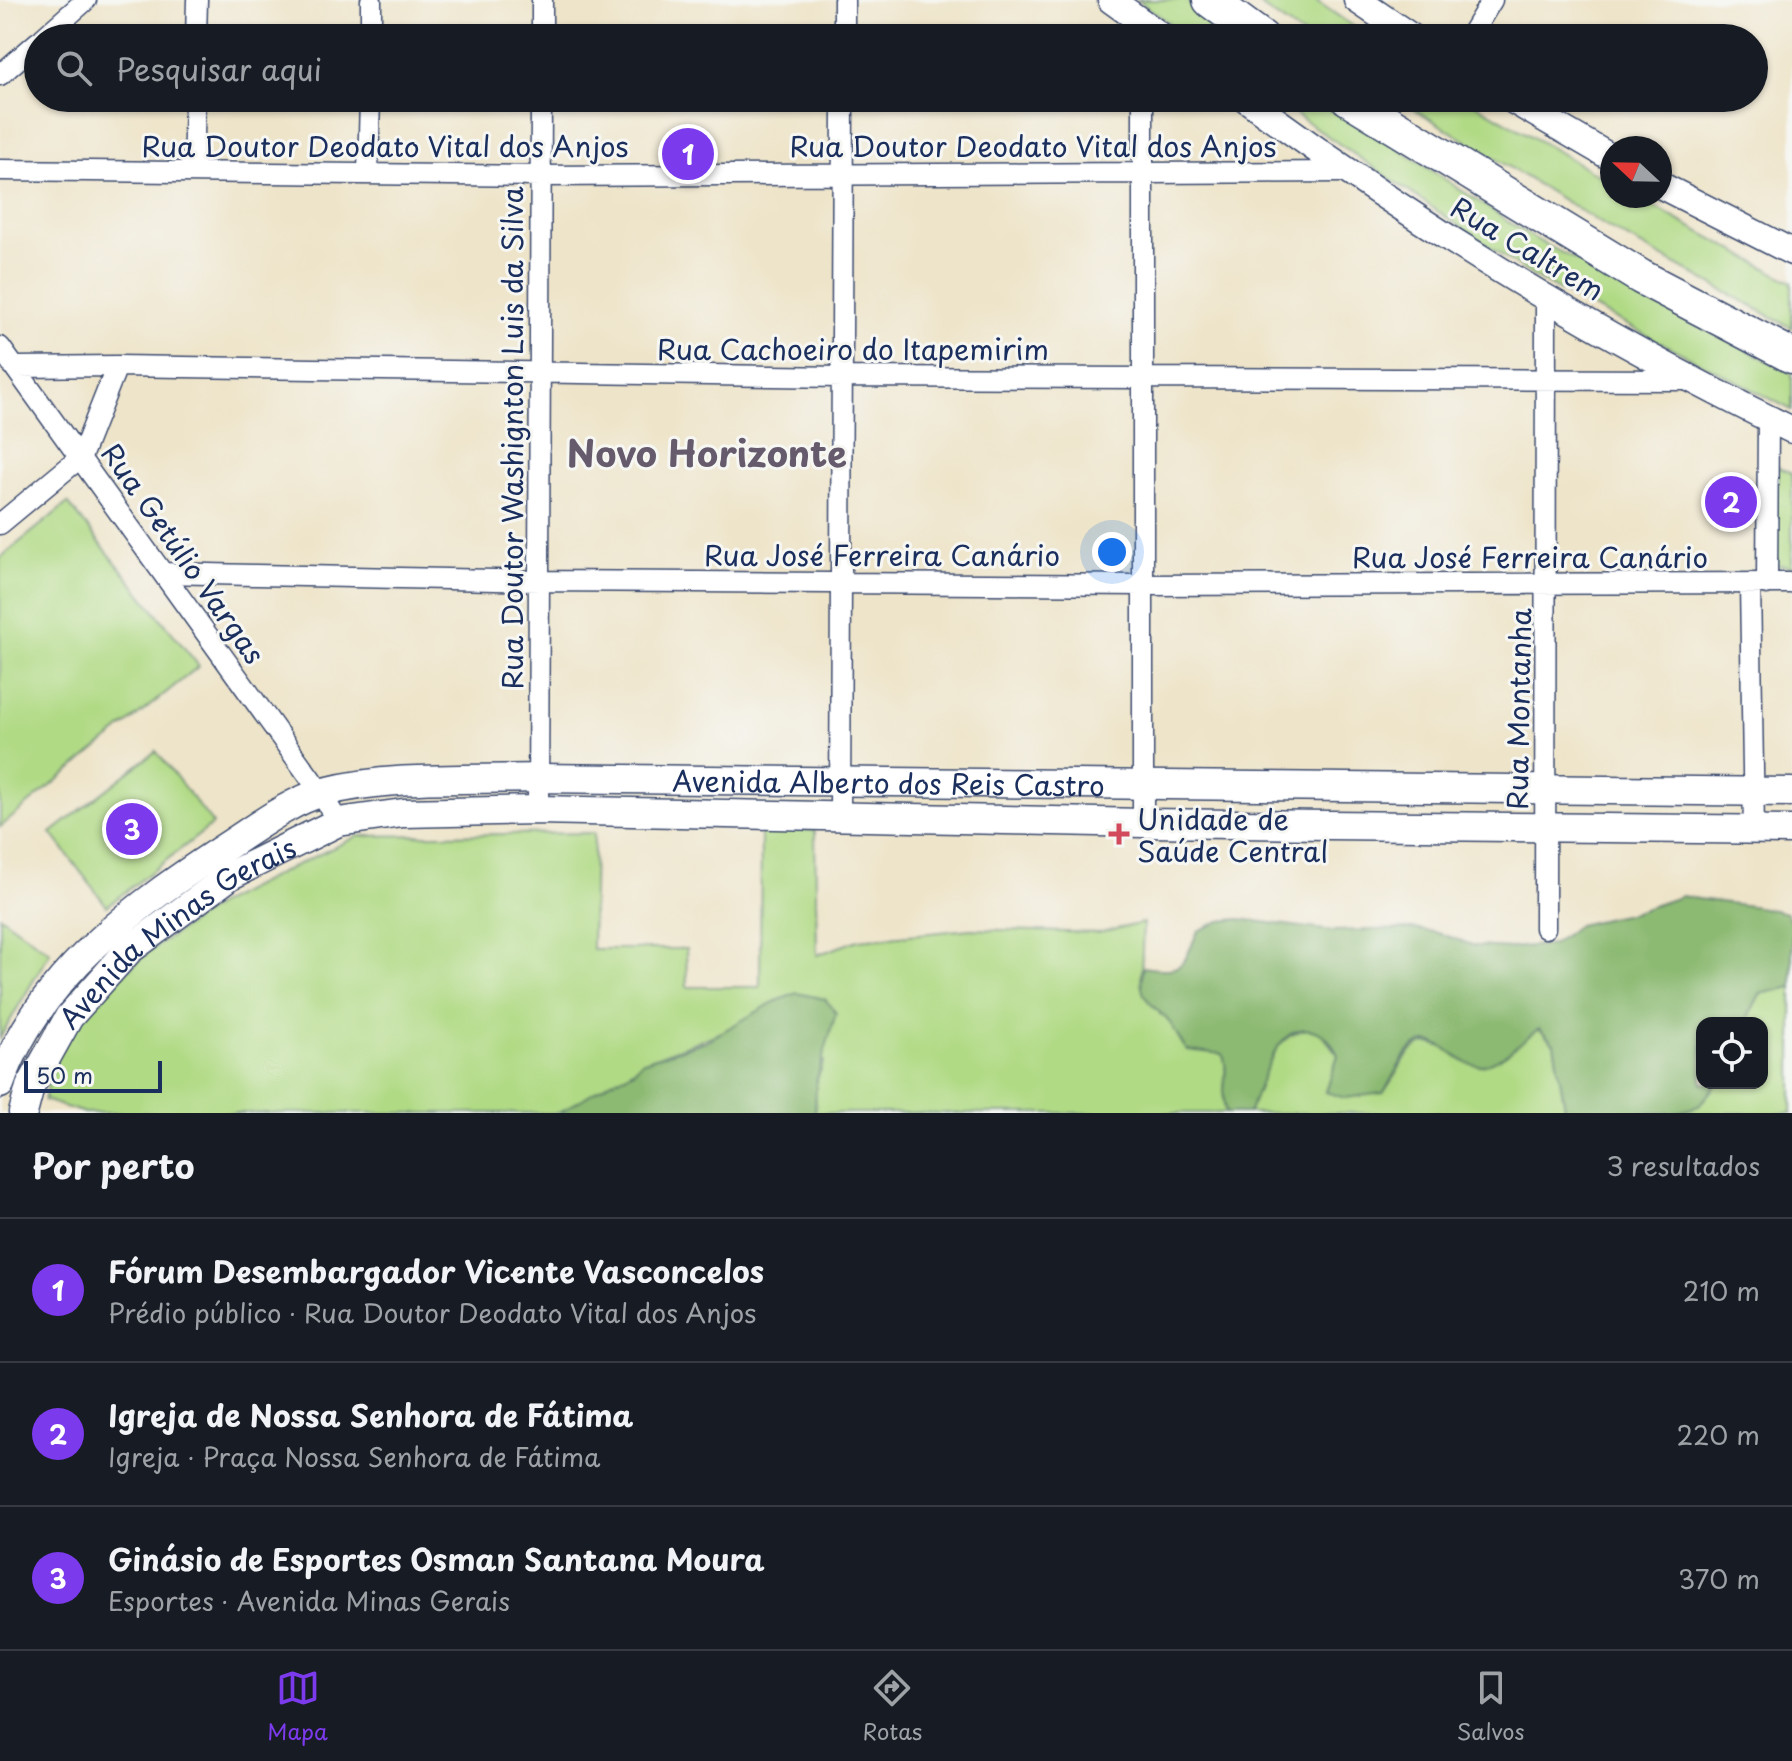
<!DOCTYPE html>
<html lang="pt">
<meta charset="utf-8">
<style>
:root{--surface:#171b24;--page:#20242c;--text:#f1f3f6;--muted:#9ea1a6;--line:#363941;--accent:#7c3aed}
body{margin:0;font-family:"Playpen Sans",sans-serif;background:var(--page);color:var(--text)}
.controls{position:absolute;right:24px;bottom:24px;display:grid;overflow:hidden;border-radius:16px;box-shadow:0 2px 6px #0004}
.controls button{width:72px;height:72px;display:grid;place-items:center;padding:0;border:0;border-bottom:2px solid var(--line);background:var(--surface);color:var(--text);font:40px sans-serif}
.compass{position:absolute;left:1600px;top:136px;width:72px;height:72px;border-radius:50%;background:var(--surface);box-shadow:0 2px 6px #0004;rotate:292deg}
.scale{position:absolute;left:24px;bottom:20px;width:138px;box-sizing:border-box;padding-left:8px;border:4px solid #1b2f5e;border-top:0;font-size:22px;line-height:28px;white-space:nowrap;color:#1b2f5e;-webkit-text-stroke:6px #f6f6f2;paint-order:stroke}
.you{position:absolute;left:1112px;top:552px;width:28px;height:28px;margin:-20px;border:6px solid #fff;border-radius:50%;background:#1a73e8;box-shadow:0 0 0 12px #1a73e833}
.badge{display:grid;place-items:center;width:52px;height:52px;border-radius:50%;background:var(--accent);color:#fff;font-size:26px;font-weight:700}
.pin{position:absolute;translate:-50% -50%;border:4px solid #fff;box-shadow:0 2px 8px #0006}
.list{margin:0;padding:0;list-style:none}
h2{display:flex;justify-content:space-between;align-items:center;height:104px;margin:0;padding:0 32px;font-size:34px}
h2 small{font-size:26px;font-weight:400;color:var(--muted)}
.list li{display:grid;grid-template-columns:52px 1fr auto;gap:24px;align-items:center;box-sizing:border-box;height:144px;padding:0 32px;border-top:2px solid var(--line)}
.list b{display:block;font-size:30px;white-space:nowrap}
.list p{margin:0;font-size:26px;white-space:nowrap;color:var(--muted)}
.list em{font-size:26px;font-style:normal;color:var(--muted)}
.icon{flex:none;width:44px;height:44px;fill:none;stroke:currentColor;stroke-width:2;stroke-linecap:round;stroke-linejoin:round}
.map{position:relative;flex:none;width:1792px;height:1113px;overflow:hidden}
.search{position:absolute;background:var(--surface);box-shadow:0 2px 6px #0004;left:24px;right:24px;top:24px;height:88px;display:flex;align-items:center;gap:20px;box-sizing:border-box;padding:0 28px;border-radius:44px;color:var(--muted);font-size:30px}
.sheet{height:536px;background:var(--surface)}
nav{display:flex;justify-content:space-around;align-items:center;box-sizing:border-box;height:112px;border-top:2px solid var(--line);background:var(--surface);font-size:22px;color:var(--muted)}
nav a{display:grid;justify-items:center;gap:4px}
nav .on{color:var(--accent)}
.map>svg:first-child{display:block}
.green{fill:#b1da85;stroke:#668472;stroke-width:2}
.forest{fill:#8cba72;stroke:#547468;stroke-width:2}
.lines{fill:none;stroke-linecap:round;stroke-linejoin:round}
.minor-casing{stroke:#3b4a6e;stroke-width:23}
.tertiary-casing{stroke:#3b4a6e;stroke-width:29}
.secondary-casing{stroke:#3b4a6e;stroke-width:31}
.trunk-casing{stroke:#3b4a6e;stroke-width:37}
.minor{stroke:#fff;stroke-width:20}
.tertiary{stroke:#fff;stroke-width:26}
.secondary{stroke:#fff;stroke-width:28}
.trunk{stroke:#fff;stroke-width:34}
.poi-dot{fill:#d1495b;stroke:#f6f6f2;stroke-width:3}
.labels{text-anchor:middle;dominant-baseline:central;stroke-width:6;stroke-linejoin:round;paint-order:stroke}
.street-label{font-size:28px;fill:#1b2f5e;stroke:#f6f6f2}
.poi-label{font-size:28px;fill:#1b2f5e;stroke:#f6f6f2;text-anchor:start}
.district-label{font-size:36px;font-weight:bold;fill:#655b6c;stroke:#f6f6f2}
</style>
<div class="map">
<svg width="1792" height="1113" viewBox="0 0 1792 1113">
<rect width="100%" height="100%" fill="#f6f6f2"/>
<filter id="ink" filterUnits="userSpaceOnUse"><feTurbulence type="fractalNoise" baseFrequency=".0125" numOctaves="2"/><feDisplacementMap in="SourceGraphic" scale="16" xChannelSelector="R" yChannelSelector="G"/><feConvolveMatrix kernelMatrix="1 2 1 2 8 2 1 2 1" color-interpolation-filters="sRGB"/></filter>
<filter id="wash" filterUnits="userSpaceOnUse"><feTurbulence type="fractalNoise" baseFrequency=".006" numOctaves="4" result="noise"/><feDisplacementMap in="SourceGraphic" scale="32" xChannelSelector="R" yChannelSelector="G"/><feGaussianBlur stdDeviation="1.8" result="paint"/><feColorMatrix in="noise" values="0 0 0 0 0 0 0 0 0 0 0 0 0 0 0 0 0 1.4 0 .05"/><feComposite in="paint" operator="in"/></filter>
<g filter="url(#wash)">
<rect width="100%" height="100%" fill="#eee4c9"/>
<!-- green -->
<path class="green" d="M1138,0H1186L1238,38H1189Z
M1252,0H1315L1370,38H1307Z
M1272,98H1322L1535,239L1792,373V410L1537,279Z
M1396,98H1465L1612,183V196H1634L1792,282V328L1612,230Z
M1776,466L1792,473V566L1773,565Z
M68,503L199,666L0,827V558Z
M156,751L213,824L107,906L51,833Z
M815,830L817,955L858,940L971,929L1098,933L1143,923L1141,976L1160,1014L1222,1054C1231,1069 1219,1095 1226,1113H815L816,1082L824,1061L725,1031L641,1062C631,1076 577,1102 559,1113H84L44,1100L56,1051L93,1002L147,953L219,904L288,869L358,836L594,833L592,949H686L687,987H760L761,831Z
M0,916L50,952L0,1038Z
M1792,987V1113H1675L1699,1106L1717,1083H1762V1023H1745L1760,994Z
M1308,1029L1321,1033L1338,1055L1326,1092L1383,1093C1408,1060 1413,1022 1459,1058L1523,1038L1539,1029L1554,1043L1566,1113H1248C1264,1083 1268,1035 1308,1029Z"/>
<!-- forest -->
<path class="forest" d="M1682,896C1717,904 1752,903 1786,913L1792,923V987L1760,994L1745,1023H1702V1083H1717L1699,1106L1675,1113H1566L1554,1043L1539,1029C1521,1040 1503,1062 1481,1065C1456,1068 1440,1029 1414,1047C1401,1056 1393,1080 1383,1093L1345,1098L1326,1092L1338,1055C1332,1043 1325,1033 1312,1030C1274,1022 1261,1089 1248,1113H1226C1219,1095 1231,1069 1222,1054L1187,1050C1179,1041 1176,1031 1169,1022C1152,1002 1136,1000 1143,967C1185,973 1182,967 1198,931L1220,921L1239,919L1333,931L1412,929L1435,932L1475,946L1511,948L1553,944L1578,925L1632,913Z
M797,993L825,999L836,1013L816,1082L815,1113H559L612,1081L634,1071L641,1062L706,1041L774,1002Z"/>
</g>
<g filter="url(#ink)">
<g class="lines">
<defs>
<path id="minor" d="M43,38L86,0
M196,38L197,0
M371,38V0
M542,38V0
M844,38V0
M1469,38L1492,0
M0,75L38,42
M0,170L541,176L1345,172
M193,172L195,98
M368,173L370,98
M0,347L321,793L338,822
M17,367L117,366L842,377L1689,380
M0,524L81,457L117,366
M163,573L539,581L1142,585L1792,583
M1750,584L1754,831
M1767,584L1768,419
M538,810L541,98
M840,817L843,98
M1143,823V98
M1545,928L1546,298"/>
<path id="tertiary" d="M1111,0L1164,38
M1357,0L1413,38
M1245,98C1417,225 1600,337 1792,430
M1509,98L1612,158
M1660,185L1792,252"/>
<g id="secondary">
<path id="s1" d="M0,1084C39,973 139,903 233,842C259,825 293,800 324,792C391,775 467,780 537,778L1792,792"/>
<path id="s2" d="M23,1113L30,1087L69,1017L129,950L231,875L338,822L403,813L538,810L1143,823L1792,830"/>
</g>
<path id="trunk" d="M1210,0L1262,38
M1348,98L1641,277L1792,356"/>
</defs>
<!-- minor casing -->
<use href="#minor" class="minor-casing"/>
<!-- tertiary casing -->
<use href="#tertiary" class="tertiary-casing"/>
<!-- secondary casing -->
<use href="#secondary" class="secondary-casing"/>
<!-- trunk casing -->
<use href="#trunk" class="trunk-casing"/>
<!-- minor -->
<use href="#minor" class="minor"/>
<!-- tertiary -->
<use href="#tertiary" class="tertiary"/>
<!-- secondary -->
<use href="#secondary" class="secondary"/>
<!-- trunk -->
<use href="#trunk" class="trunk"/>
</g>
</g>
<!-- markers -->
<path class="poi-dot" d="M1115 822h8v8h8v8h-8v8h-8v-8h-8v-8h8z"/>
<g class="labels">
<!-- street labels -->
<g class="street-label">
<text x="385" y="145">Rua Doutor Deodato Vital dos Anjos</text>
<text x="1033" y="145">Rua Doutor Deodato Vital dos Anjos</text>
<text transform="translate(1528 248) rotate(31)">Rua Caltrem</text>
<text x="853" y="348">Rua Cachoeiro do Itapemirim</text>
<text transform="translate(511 438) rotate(-90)">Rua Doutor Washignton Luis da Silva</text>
<text transform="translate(184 553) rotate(55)">Rua Getúlio Vargas</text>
<text x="882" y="554">Rua José Ferreira Canário</text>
<text x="1530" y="556">Rua José Ferreira Canário</text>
<text transform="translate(1518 709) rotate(-89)">Rua Montanha</text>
<text stroke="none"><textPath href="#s1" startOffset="1012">Avenida Alberto dos Reis Castro</textPath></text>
<text stroke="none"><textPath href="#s2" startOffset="246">Avenida Minas Gerais</textPath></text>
</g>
<!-- poi labels -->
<g class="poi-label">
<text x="1137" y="818">Unidade de<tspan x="1137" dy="32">Saúde Central</tspan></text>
</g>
<!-- district labels -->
<g class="district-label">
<text x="707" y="452">Novo Horizonte</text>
</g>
</g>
</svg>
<div class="controls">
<button><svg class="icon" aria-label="locate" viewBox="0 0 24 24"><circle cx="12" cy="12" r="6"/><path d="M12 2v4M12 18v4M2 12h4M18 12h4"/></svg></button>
</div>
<svg class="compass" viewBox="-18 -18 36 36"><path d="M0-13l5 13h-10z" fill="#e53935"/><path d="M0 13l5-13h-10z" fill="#9ea1a6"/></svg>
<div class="scale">50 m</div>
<div class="you"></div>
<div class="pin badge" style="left:688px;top:154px">1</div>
<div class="pin badge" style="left:1731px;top:502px">2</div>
<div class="pin badge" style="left:132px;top:829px">3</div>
<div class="search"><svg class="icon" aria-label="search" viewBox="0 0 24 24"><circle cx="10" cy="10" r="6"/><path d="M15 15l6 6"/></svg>Pesquisar aqui</div>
</div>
<section class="sheet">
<h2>Por perto<small>3 resultados</small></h2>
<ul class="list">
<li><span class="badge">1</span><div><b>Fórum Desembargador Vicente Vasconcelos</b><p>Prédio público · Rua Doutor Deodato Vital dos Anjos</p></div><em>210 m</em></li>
<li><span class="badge">2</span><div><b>Igreja de Nossa Senhora de Fátima</b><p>Igreja · Praça Nossa Senhora de Fátima</p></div><em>220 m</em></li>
<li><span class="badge">3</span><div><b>Ginásio de Esportes Osman Santana Moura</b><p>Esportes · Avenida Minas Gerais</p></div><em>370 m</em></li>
</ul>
</section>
<nav>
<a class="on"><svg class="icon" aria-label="map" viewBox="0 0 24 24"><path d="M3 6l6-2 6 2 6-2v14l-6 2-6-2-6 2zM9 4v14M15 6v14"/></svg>Mapa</a>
<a><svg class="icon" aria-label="directions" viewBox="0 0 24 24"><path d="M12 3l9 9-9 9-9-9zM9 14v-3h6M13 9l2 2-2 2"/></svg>Rotas</a>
<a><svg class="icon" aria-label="saved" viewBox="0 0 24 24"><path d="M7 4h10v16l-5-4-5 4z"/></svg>Salvos</a>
</nav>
